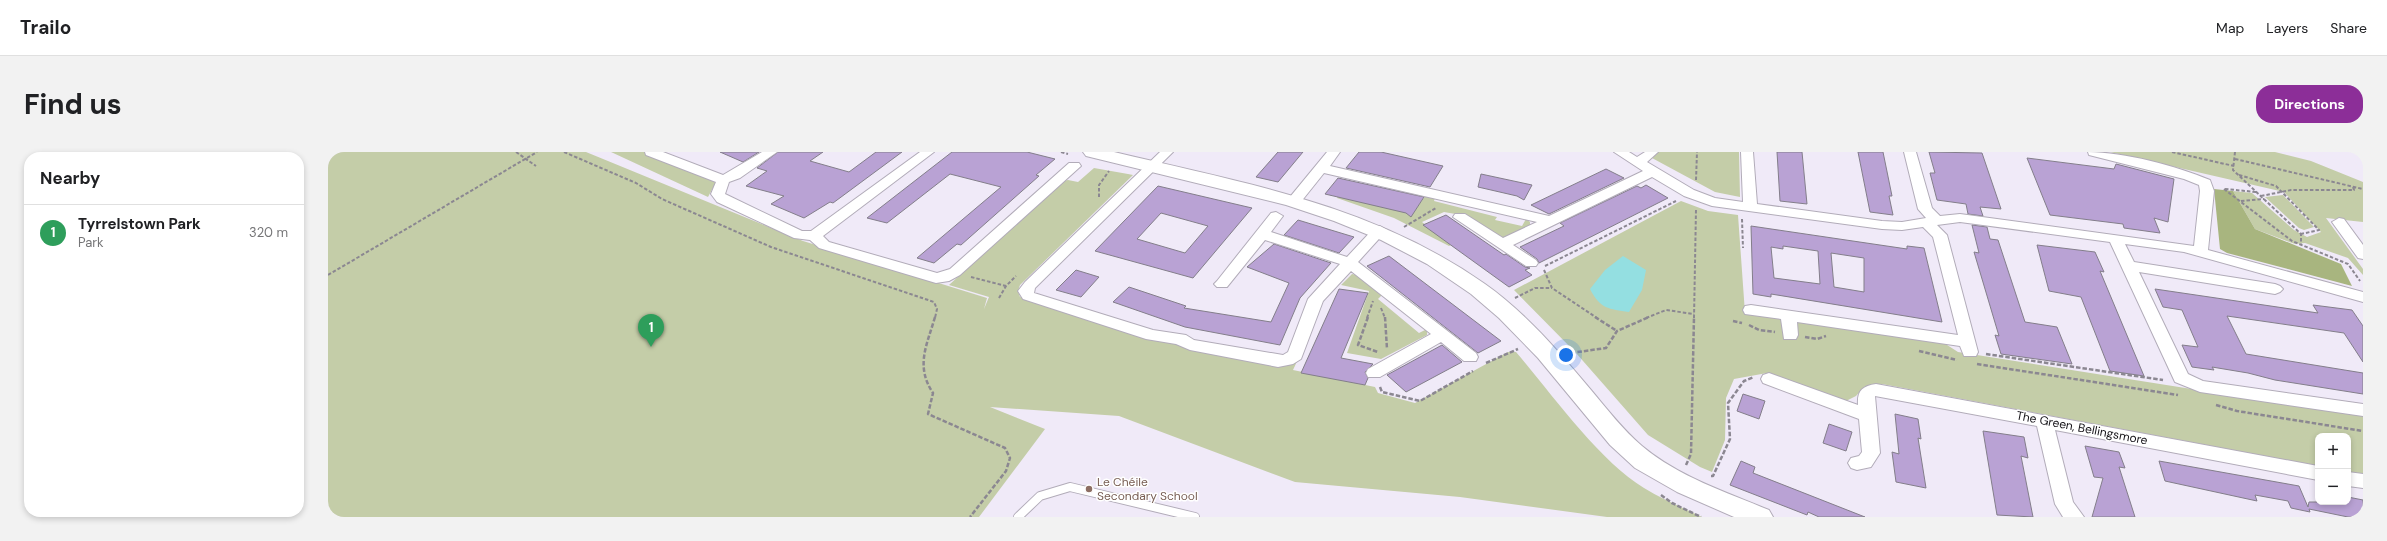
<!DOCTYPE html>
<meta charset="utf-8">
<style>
:root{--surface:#fff;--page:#f2f2f2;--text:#202124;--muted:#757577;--line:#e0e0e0;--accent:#8c2e98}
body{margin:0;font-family:"DM Sans",sans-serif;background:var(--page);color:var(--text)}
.controls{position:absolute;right:12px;bottom:12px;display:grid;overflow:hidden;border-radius:8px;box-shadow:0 2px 6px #0003}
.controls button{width:36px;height:36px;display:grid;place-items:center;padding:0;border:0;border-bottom:1px solid var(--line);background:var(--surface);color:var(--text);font:20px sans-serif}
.you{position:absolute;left:1238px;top:203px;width:14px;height:14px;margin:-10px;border:3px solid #fff;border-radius:50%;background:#1a73e8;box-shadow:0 0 0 6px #1a73e833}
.badge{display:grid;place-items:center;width:26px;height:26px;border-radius:50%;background:var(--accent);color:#fff;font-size:13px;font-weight:700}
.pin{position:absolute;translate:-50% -33px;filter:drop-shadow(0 1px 2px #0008)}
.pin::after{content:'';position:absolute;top:21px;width:14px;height:12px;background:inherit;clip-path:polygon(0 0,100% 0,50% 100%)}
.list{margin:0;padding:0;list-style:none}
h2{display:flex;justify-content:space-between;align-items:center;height:52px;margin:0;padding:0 16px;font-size:17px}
h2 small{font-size:13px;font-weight:400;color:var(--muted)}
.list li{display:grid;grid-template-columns:26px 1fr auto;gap:12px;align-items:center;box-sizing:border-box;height:56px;padding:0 16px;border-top:1px solid var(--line)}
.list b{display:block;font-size:15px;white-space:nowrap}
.list p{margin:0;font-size:13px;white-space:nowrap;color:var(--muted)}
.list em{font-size:13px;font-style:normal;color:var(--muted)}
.map{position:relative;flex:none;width:2035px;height:365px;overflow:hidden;border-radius:16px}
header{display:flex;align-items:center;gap:24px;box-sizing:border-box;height:56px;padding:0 20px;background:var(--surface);border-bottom:1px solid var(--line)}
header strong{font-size:19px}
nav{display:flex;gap:22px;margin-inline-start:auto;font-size:14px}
.intro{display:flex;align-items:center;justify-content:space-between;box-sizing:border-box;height:96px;padding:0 24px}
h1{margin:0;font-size:28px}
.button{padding:10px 18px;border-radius:16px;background:var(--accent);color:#fff;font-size:14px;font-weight:700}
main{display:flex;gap:24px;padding:0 24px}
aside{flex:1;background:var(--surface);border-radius:16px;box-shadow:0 2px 6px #0003}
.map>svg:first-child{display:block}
.green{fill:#c4cda8}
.forest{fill:#a8b57f}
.water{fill:#94dfe1}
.building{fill:#b9a2d4;stroke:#837e8a;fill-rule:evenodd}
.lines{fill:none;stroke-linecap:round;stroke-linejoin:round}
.lane-casing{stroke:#b2acb9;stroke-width:10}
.street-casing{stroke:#b2acb9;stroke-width:2}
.secondary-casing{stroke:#b2acb9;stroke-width:2}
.path-far1{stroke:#8b8791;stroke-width:2;stroke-dasharray:3.5 2;stroke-linecap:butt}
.path{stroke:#8b8791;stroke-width:2.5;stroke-dasharray:4.5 2;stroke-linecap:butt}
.lane{stroke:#fff;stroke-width:8}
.street{fill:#fff;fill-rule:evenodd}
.secondary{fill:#fff;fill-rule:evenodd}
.education-dot{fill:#8d6e63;stroke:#fff;stroke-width:1.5}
.labels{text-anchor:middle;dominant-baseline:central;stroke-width:3;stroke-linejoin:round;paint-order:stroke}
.street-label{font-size:12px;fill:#131116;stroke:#fff}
.education-label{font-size:12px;fill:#785e54;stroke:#fff;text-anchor:start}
</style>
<header>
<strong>Trailo</strong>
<nav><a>Map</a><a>Layers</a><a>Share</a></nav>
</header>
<div class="intro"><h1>Find us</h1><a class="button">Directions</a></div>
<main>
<aside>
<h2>Nearby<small></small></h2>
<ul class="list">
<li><span class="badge" style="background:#2e9e5b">1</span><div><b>Tyrrelstown Park</b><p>Park</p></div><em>320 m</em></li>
</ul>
</aside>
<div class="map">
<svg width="2035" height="365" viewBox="0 0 2035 365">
<rect width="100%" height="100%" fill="#f0eaf8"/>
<!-- green -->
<path class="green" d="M0,0H258L475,89L659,146L656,157L661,145L621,133L735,29L740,28L750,30L766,16L800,22L805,23L692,133L690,139L692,145L850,192L971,205L965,218L1047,235L1050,241L1087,251L1180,200H1188C1223,241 1271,309 1316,336C1334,347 1355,356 1374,365H1279L1132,345L967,330L791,264L662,255L717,277L651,365H0Z
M283,0H318L388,30L380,45Z
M1330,0H1411L1412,45L1387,40L1324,6Z
M1782,0H1947L1983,9L2035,30V70L1998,66L2035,117V123L2020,106L1977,91L1967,92L1927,77L1905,39L1924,41L1966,78L1979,85L1993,80L1956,40Z
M1098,43L1107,46L1106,49L1169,65L1167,68L1194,74L1198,67L1202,70V74L1174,86L1133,63L1116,60L1094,70L1123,93L1121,94L1066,66L1009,46L1010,44L1085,61Z
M1955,43L1986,75L1976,78L1971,76L1937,45Z
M1353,49L1380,59L1410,63L1417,161L1616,191L1630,200L2035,264V323L2020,320V284H1990V314L1554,232L1536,235L1528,244L1518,249L1439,221L1406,227L1398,246L1397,288L1384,320L1372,315L1320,283L1248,201L1186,138Z
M1024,122L1029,123L1054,143L1050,147L1091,181L1099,177V183L1053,207L1019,201L1041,139L1013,133Z"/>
<!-- forest -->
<path class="forest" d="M1886,37L1905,39L1927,77L2013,112L2024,134L1899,101L1892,97Z"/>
<!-- water -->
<path class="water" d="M1295,104L1318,118L1314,138L1301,160C1281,157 1272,157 1262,137L1277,118Z"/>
<!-- building -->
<path class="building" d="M392,0H431L415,10Z
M450,0H495L482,9L521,20L548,0H574L505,51L502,50L476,66L443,52L456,44L418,34L439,19L429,16Z
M624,0H699L727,7L708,23L711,24L633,93L629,92L606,111L589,106L673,35L622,22L559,71L539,66Z
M950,0H975L950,30L928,25Z
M1031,0H1053L1115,14L1102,35L1018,16Z
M1449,0H1474L1479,52L1452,49Z
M1530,0H1555L1564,44H1561L1565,63L1542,60Z
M1601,0L1654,1L1673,57L1652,55L1655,64L1640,62L1638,52L1609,48L1602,21H1607Z
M1699,6L1786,17L1788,12L1846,27L1840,70L1826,66L1832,81L1796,76L1795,72L1722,63Z
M1278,17L1296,26L1221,62L1203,53Z
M1153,22L1204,33L1196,48L1189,44L1150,35Z
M1010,26L1096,45L1083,65L1078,61L997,42Z
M1318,33L1340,46L1211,111L1209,107L1192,95L1236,74L1232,71L1309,34L1313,36Z
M830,34L924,56L865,126L767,99ZM833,61L880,74L857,101L809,87Z
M1118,63L1176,103L1178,102L1197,115L1202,116L1197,118L1204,123L1181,135L1095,73Z
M970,68L1026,85L1011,101L956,83Z
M1644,73L1659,75L1662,87L1670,88L1697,170L1729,175L1744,212L1673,202L1667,183L1671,184L1646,100L1651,101Z
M1423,74L1579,97V94L1596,96L1614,170L1443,142V145L1425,142ZM1455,94L1490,99L1492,132L1446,126L1443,95L1455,97ZM1503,101L1536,106V140L1506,135Z
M946,92L1003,111L972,146L952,193L857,175L785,150L801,135L858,154L856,156L943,170L961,131L919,115Z
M1709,93L1767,100L1776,120L1772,119L1816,224L1782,219L1753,145L1721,139Z
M1061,104L1173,189L1150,201L1039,114Z
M748,118L771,125L753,145L728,138Z
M1011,137L1040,141L1013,206L1045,212L1037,220L1040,226L1037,233L973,221Z
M1827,137L1990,161L1985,153L2024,158L2035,174V210L2016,181L1899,164L1918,202L2035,221V242L1947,228L1920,221L1884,215L1886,218L1864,215L1854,193L1870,195L1854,158L1835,155Z
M1114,193L1134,210L1078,240L1059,223Z
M1415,242L1437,249L1431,267L1409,259Z
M1567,262L1590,267L1593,287L1590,286L1598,336L1568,330L1564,300L1571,302Z
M1501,272L1524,280L1518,299L1495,291Z
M1655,279L1696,285L1700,306L1693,304L1705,365L1669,363Z
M1757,294L1791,300L1797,316L1791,315L1807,365H1764L1775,326L1766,325Z
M1413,309L1427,315L1425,321L1537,365H1491L1480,360L1479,363L1402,333Z
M1831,309L1971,334L1980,355L1981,350H2020V345L2035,348V365H2020L1981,357L1982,360L1963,356L1960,349L1927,343L1929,349L1837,329Z"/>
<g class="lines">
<defs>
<path id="lane" d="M690,365L712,344L742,335L867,365"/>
<path id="street" d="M317,0H335L395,23L434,0H449L412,26L401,30L397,42L474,79H483L592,0H606L495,84L501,90L609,121L622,117L741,11H751L753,14L632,123L621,129L608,131L491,96L482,88L466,86L389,50L383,42L388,30L318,3Z
M832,0H845L707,136L706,141L825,178L858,183L866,188L955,203L960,200L980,147L1012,112L937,88L899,135H889L886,132L889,129L943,61L948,60L955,64L943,80L1019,105L1047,75L1052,74L1059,78L1030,110L1148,201L1150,205L1148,209H1136L1113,190L1052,225H1040L1038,221L1040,217L1103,182L1023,119L995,149L973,207L965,212L950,215L862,198L848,192L818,187L695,147L690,139L697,130Z
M999,0H1012L1002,14L1221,64L1315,19L1286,0H1301L1309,5L1317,0H1330L1319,10L1366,38L1387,46L1415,50L1413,0H1425L1429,52L1554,69L1574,70L1598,66L1590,57L1576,0H1588L1604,56L1612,64L1632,62L1866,94L1872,39L1871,33L1856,27L1761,3L1760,0C1796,0 1848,14 1882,28L1886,39L1880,98L2035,140V150L1856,100L1797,92L1806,110L1947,132L1952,134L1955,137L1952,140L1947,142L1811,120L1860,222L1875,229L2035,252V264L1872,240L1847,230L1782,90L1632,70L1609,73L1619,83L1650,200L1648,204H1636L1632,194L1469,170L1470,183L1468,187H1456L1453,167L1417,162L1415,158L1417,154L1423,153L1630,183L1605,85L1595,75L1574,78L1554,77L1384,54L1356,44L1324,25L1185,93L1208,108L1210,111L1208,114H1198L1125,65L1127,62H1137L1175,86L1209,70L996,21L972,51H962L960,48L962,45Z
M2011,66L2016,67L2035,93V107L2030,106L2004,70Z
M1441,221L1530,253C1529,239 1534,234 1548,232L1990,314V328L1727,278L1745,350L1756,365H1735L1727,352L1709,274L1547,244L1552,301L1543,315L1529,318L1523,316L1520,311L1523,306L1531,304L1534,300L1531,267L1435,231L1433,227L1435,223Z
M2020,320L2035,322V336L2020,334Z"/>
<path id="secondary" d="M755,0H786C916,31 1045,53 1157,132C1197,160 1231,200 1263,238C1279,257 1295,278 1314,294C1351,325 1398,340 1441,358L1445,365H1406L1349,340L1307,316L1282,293L1210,206L1171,166L1143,142L1099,112L1053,88L1006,69L958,53L758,4Z"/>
</defs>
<!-- lane casing -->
<use href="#lane" class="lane-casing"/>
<!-- street casing -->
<use href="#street" class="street-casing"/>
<!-- secondary casing -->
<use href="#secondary" class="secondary-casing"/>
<!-- path-far1 -->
<path class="path-far1" d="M188,0L208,14
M236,0L308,31L334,47L443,95L606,150L609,157L607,166
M733,0L740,2
M1844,0L1906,14
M1907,0L1905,18L1973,82V93
M1907,7L2035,37
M1911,23L1948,34L1991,78L1973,82
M1368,28L1369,0
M1896,37L1964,89L2020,112L2032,129
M1897,37L1928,40
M1933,44L1963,38H2026L2025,35
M771,45V33L781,19
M1913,49L1936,47
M1414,67L1415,96
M1076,75L1108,56
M1217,114L1348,49
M1216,118L1224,136L1269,166
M0,123L209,0
M643,125L678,134
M671,146L678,134L688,124
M1187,146L1207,136H1224
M1053,156L1057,166
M1039,166L1045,149
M1318,166L1338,158L1366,162
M1366,166L1368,57"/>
<!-- path -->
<path class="path" d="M607,165C599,193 587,214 605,241L600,262L677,296L682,306L678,319L642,365
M1040,165L1030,193L1050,200
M1057,165L1059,197
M1267,165L1289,179
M1405,169L1414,171
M1421,173L1431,178L1447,180
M1477,185L1489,187L1498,184
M1591,199L1629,208
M1243,201L1278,196L1289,179L1321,165
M1658,202L1835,228
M1158,211L1190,197
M1649,212L1850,243
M1052,235L1054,240L1092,249L1145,219
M1888,253L1909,259L2035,279
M1358,313L1363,302L1366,165
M1383,324H1385L1402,287L1400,251L1416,229L1426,225
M1333,343L1344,351L1373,365"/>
<!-- lane -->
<use href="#lane" class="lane"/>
<!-- street -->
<use href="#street" class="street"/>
<!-- secondary -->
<use href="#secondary" class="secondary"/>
</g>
<!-- markers -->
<circle class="education-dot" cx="761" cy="337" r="4"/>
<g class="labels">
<!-- street labels -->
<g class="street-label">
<text transform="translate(1754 276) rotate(11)">The Green, Bellingsmore</text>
</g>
<!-- education labels -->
<g class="education-label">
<text x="769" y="330">Le Chéile<tspan x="769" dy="14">Secondary School</tspan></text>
</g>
</g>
</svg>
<div class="controls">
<button>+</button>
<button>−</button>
</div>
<div class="you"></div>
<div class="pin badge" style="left:323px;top:195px;background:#2e9e5b">1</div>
</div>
</main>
